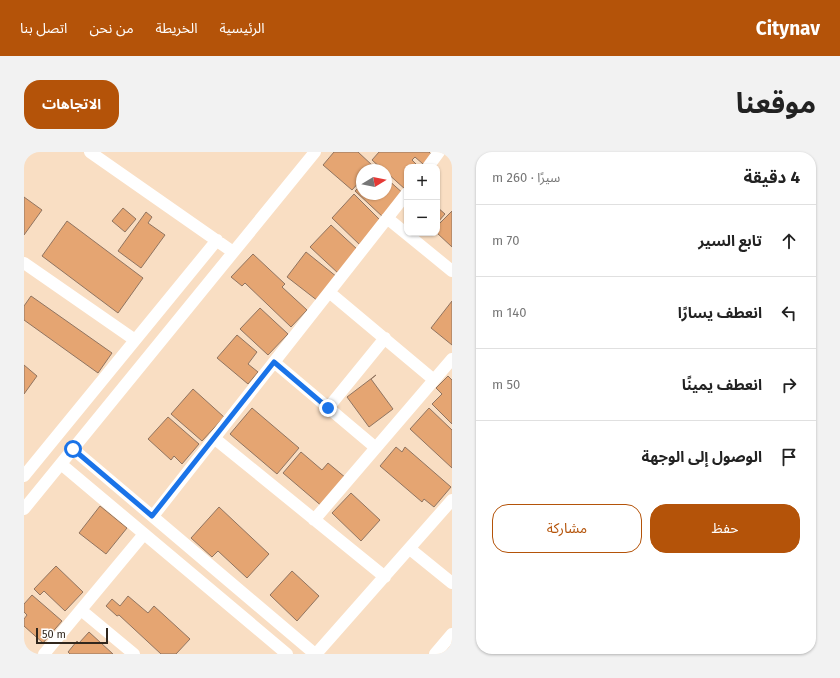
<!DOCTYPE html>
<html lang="ar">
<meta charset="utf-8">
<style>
:root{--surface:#fff;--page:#f2f2f2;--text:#222;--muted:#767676;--line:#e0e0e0;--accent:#b45309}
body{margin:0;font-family:"Fira Sans","Noto Sans Arabic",sans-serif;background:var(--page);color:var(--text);direction:rtl}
.controls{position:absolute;right:12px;top:12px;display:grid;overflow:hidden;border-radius:8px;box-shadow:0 1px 3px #0004}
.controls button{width:36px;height:36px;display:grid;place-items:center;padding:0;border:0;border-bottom:1px solid var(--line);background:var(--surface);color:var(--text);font:20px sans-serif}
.compass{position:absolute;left:332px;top:12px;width:36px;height:36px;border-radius:50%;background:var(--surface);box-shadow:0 1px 3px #0004;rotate:80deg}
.scale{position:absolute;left:12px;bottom:10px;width:72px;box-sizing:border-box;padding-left:4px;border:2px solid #31271d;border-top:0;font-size:11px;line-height:14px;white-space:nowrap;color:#31271d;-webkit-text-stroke:3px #fff;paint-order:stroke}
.stop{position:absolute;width:12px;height:12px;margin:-9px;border:3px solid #1a73e8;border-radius:50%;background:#fff}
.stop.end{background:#1a73e8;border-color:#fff;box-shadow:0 1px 4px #0008}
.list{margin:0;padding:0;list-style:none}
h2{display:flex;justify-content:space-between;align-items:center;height:52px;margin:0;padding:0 16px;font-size:17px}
h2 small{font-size:13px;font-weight:400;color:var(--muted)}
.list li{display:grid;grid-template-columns:26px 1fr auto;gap:12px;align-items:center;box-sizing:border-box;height:72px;padding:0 16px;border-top:1px solid var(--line)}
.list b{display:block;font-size:15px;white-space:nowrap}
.list em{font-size:13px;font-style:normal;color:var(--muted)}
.actions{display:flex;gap:8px;padding:12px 16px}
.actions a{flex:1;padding:9px 0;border:1px solid var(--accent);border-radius:16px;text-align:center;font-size:14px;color:var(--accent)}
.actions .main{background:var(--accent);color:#fff}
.icon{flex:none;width:22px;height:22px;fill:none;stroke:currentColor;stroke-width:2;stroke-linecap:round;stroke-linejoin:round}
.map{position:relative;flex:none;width:428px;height:502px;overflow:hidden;direction:ltr;border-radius:16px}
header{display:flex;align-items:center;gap:24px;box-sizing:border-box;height:56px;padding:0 20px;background:var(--accent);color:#fff}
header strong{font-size:19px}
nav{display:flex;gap:22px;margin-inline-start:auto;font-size:14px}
.intro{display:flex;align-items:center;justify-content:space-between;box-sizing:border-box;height:96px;padding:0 24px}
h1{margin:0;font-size:28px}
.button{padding:10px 18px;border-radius:16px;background:var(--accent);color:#fff;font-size:14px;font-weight:700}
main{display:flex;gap:24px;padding:0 24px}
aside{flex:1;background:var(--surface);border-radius:16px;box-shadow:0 1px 3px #0004}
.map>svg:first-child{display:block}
.building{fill:#e5a572;stroke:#907460}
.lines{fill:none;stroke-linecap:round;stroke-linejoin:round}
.minor{stroke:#fff;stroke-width:12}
.route{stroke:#1a73e8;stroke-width:5}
</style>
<header>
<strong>Citynav</strong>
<nav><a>الرئيسية</a><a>الخريطة</a><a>من نحن</a><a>اتصل بنا</a></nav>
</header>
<div class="intro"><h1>موقعنا</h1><a class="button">الاتجاهات</a></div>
<main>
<aside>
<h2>4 دقيقة<small>سيرًا · 260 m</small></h2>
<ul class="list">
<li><svg class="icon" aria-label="ahead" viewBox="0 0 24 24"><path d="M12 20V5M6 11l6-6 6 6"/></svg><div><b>تابع السير</b></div><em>70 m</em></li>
<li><svg class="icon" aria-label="left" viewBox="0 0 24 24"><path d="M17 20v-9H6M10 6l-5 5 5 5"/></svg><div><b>انعطف يسارًا</b></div><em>140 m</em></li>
<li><svg class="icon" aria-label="right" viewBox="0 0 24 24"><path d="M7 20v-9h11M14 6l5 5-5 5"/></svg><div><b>انعطف يمينًا</b></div><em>50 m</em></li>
<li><svg class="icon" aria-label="arrive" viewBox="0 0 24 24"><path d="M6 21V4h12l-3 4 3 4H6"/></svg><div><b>الوصول إلى الوجهة</b></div></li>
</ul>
<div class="actions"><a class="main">حفظ</a><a>مشاركة</a></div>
</aside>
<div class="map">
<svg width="428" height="502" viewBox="0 0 428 502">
<rect width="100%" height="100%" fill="#f9dec3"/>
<!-- building -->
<path class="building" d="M310,0H334L349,14L346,18H338V27L328,38L299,13Z
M355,0H405L408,3L399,12L391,5L388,8L395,15H383V37L382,38L362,20V18H359L348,8Z
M362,26L381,43L360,66L331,39L338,32V42H362Z
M330,42L359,71L337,94L308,66Z
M0,45L18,58L0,83Z
M413,55L421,62L414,70L415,72L428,59V95L413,81Z
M99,56L112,67L101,80L88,69Z
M122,60L128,65L124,71L141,83L117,116L94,99Z
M43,69L119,126L94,161L18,104Z
M307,73L334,98L315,122L286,95Z
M282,100L313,125L294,149L263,125Z
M229,102L261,132L258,135L283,158L267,175L221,131L218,134L207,125Z
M7,144L88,201L74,221L0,168V154Z
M428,149V193L407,176Z
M236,156L264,182L244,203L216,177Z
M213,183L233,200L224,212L234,220L224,232L193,206Z
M0,213L13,224L0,242Z
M352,223L347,227L369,257L345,275L323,245Z
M424,224L428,228V272L408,252L418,242L412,236Z
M169,237L200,265L178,289L147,262Z
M228,256L275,296L253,322L206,282Z
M405,256L428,278V316L386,277Z
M144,265L175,292L158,312L150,304L147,308L124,287Z
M372,295L378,300L381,295L427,335L410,355L400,347L398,350L356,314Z
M277,300L298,318L304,311L322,326L300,356L259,321Z
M327,341L356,368L337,389L308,361Z
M76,354L103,376L82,402L55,381Z
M195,355L245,402L223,426L194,399L188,405L167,386Z
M32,414L59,440L41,459L20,439L16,443L10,437Z
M268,419L295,444L273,469L246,443Z
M8,443L38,469L19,491L0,474V467L3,463L0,460V452Z
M104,444L124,461L130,454L166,487L152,502H137L95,463L93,464L82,454L88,447L96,454Z
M65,480L89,502H46L44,500L53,489L55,491Z"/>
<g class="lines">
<!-- minor -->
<path class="minor" d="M66,0L209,100
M404,15L415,0
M363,66L428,119
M0,111L111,188
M305,140L410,228
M250,210L352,296
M304,256L361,186
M190,286L361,425
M49,297L291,502
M37,312L263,502
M0,324L193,88
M0,357L291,0
M129,364L383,41
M290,368L428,207
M386,397L428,431
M57,458L110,502
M20,502L120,382
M292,502L428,348
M411,502L428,482"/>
</g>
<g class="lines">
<!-- route -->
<path class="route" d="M49,297L128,364L250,210L304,256"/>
</g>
</svg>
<div class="controls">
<button>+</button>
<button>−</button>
</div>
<svg class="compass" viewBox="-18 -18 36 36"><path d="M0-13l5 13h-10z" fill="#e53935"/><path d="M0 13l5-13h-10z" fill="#767676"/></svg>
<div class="scale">50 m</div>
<div class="stop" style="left:49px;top:297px"></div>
<div class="stop end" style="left:304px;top:256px"></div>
</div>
</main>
